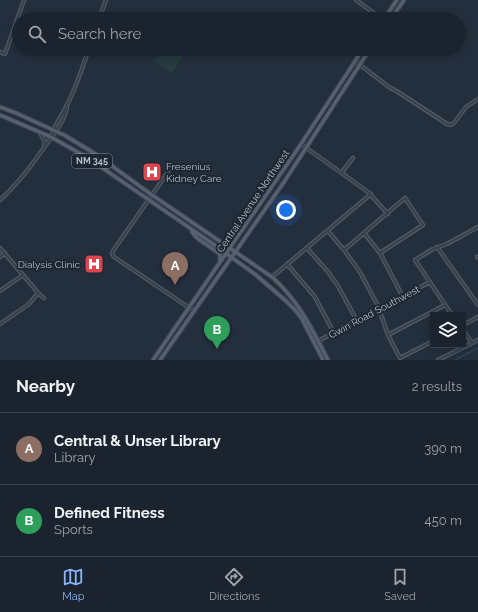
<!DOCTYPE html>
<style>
:root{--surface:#1b232e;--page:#242b36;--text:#f1f3f6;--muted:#a0a4aa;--line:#39404a;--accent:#8ab4f8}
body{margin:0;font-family:Raleway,sans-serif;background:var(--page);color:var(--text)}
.controls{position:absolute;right:12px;bottom:12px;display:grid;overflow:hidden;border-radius:0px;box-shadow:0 2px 10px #0003}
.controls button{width:36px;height:36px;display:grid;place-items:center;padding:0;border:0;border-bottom:1px solid var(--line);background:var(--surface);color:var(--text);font:20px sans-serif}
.you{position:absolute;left:286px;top:210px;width:14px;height:14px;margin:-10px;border:3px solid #fff;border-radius:50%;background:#1a73e8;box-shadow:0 0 0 6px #1a73e833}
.badge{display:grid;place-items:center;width:26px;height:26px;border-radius:50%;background:var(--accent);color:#fff;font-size:13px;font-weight:700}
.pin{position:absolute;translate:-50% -33px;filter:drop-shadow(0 1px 2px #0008)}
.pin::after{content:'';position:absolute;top:21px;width:14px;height:12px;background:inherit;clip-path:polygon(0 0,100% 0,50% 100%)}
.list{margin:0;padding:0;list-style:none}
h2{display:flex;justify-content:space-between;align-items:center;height:52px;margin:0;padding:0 16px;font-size:17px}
h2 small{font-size:13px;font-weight:400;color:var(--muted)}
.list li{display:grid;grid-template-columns:26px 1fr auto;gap:12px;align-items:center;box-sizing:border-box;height:72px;padding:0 16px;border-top:1px solid var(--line)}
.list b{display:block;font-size:15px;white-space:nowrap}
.list p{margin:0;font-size:13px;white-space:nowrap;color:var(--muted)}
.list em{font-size:13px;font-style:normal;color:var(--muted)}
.icon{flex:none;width:22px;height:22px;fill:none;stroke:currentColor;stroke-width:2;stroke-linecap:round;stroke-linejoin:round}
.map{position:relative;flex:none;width:478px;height:360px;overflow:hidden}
.search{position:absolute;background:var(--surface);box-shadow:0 2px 10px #0003;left:12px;right:12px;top:12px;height:44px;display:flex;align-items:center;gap:10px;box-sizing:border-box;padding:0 14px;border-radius:22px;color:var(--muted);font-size:15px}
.sheet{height:196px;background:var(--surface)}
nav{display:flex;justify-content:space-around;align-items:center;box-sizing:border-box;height:56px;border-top:1px solid var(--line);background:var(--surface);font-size:11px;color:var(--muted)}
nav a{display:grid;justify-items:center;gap:2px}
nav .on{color:var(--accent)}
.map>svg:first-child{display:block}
.garden{fill:#263c3f}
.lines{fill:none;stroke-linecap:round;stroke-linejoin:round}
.stream{stroke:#394c67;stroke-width:1}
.minor-casing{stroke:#565f6c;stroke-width:4.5}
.major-casing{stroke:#414a57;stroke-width:5}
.minor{stroke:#38414e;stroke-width:2.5}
.major{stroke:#56606e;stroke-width:3}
.labels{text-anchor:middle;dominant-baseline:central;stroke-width:4;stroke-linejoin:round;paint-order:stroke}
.shield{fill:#1d2633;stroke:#878f9c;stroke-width:1}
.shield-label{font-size:9px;font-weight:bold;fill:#b4bcc9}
.poi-label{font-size:10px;fill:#b4bcc9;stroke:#1d2633;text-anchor:start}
.street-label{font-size:10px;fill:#b4bcc9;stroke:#1d2633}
</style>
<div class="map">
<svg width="478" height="360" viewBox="0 0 478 360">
<rect width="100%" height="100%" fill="#242f3e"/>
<!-- garden -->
<path class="garden" d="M163,49H188L172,73L154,62Z"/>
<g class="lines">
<!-- stream -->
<path class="stream" d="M455,360L478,348"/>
<defs>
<path id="minor" d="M356,0L382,19
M99,19L106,0
M0,52L5,54L24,0
M355,61L389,87L398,92L447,124L451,125L454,123L466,107L478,99
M40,133L45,142L44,146
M51,137C54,125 62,116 67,105C76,88 82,68 89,49
M301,144L368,192L388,214
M168,172L115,248L112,253L114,257L194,311
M342,172L353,158
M0,200C19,183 34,162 48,142C56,131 65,120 67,107
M328,231L344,250L360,272L378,306L388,335L400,358L433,341
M364,233L380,253L403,297
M437,247L478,305
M0,248L40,295L44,298
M307,248L329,273L338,286L357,321
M344,250L405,198L423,225L380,253
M0,257L5,253
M477,257H478
M287,264L315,297L334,333
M272,277L371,194
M0,291L23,275
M452,315L415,260L433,249L447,244L478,227
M0,324L29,304L38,293
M463,325L478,317
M463,330L472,343
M388,335L445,305
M318,341L430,282
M438,360L478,340"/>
<path id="major" d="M384,19L397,0
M391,19L404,0
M0,107L16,113L64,135L94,153L152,195L272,277C299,301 312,329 328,360
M0,115L51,137L88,158L216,246L256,275L286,301L296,311L302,319L323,360
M192,232L197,238L220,254V261
M153,360L301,144L363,49
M160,360L284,182L370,49"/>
</defs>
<!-- minor casing -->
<use href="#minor" class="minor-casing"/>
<!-- major casing -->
<use href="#major" class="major-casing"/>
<!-- minor -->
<use href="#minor" class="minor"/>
<!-- major -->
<use href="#major" class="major"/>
</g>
<!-- icons -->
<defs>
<symbol id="hospital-square" viewBox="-11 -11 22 22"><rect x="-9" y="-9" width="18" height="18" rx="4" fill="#e0444e" stroke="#1d2633"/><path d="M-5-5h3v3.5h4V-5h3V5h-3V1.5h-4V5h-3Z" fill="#fff"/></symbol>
</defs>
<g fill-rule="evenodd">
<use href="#hospital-square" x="141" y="161" width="22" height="22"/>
<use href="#hospital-square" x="83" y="253" width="22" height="22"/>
</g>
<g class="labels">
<!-- shield labels -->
<rect class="shield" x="72" y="154" width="40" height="14" rx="3"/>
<g class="shield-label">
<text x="92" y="161">NM 345</text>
</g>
<!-- poi labels -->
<g class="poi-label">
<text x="166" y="166">Fresenius<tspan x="166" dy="12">Kidney Care</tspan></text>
<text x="80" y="264" text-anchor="end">Dialysis Clinic</text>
</g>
<!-- street labels -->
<g class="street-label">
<text transform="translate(253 201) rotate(-56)">Central Avenue Northwest</text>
<text transform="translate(374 312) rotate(-28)">Gwin Road Southwest</text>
</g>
</g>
</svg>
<div class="controls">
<button><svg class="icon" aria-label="layers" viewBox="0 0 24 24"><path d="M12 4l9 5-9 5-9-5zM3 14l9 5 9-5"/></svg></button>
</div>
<div class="you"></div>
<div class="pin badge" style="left:175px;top:285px;background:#8d6e63">A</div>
<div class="pin badge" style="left:217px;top:349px;background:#2e9e5b">B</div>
<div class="search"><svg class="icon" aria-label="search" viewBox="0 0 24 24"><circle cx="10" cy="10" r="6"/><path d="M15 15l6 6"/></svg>Search here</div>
</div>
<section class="sheet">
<h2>Nearby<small>2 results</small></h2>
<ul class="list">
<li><span class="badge" style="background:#8d6e63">A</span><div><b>Central &amp; Unser Library</b><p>Library</p></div><em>390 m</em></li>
<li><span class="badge" style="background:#2e9e5b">B</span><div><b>Defined Fitness</b><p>Sports</p></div><em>450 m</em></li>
</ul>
</section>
<nav>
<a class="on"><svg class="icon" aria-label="map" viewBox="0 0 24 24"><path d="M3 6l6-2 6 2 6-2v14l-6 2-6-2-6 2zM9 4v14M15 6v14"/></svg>Map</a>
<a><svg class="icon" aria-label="directions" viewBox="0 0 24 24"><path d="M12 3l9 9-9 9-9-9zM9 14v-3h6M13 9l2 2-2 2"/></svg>Directions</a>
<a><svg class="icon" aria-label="saved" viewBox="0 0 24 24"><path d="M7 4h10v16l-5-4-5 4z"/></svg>Saved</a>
</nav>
